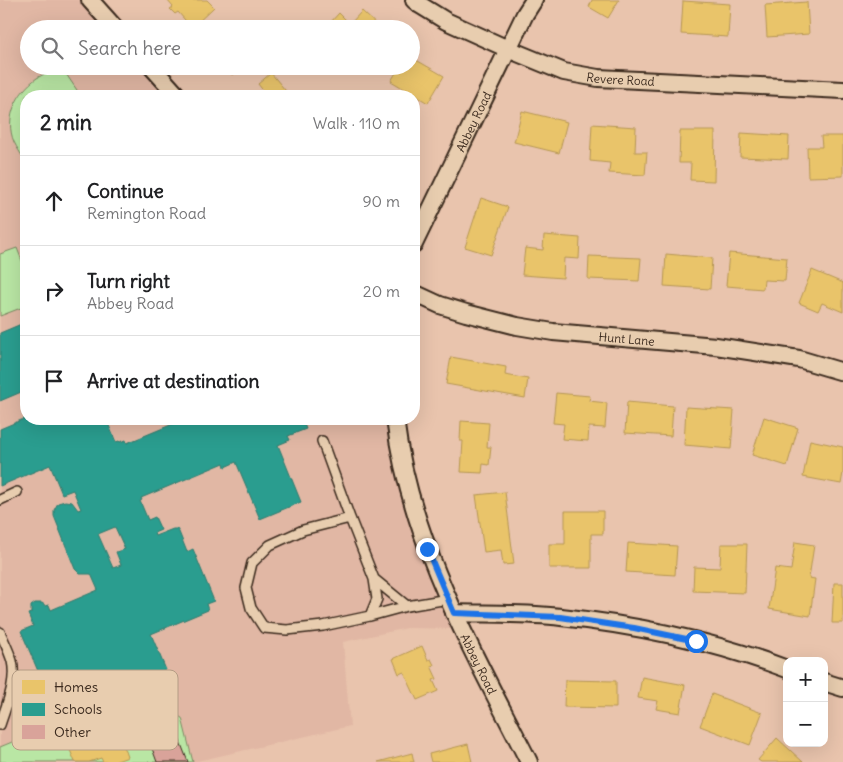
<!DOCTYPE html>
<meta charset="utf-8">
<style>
:root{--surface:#fff;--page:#f6f6f6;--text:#202124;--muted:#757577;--line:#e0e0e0}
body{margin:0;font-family:Delius,sans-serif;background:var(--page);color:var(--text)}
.controls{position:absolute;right:15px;bottom:15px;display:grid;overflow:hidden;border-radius:10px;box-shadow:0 5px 20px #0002}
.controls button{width:45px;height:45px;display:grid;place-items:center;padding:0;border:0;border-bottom:1px solid var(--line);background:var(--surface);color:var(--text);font:25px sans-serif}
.stop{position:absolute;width:15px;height:15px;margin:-11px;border:4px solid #1a73e8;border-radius:50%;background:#fff}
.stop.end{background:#1a73e8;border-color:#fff;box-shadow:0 1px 5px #0008}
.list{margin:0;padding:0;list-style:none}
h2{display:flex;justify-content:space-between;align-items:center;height:65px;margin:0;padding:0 20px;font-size:21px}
h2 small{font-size:16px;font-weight:400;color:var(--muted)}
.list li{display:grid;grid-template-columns:32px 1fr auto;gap:15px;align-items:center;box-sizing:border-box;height:90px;padding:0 20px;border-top:1px solid var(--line)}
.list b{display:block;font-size:19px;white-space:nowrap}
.list p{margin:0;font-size:16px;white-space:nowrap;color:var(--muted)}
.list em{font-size:16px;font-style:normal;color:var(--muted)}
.icon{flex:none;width:28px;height:28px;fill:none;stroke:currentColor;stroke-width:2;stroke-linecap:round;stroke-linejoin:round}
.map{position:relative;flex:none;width:843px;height:762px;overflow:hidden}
.search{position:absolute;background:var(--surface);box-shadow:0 5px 20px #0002;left:20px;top:20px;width:400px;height:55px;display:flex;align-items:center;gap:12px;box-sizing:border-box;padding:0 18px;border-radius:28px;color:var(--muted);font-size:19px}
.panel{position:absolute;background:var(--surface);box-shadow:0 5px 20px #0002;left:20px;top:90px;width:400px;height:335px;border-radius:20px}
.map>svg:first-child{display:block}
.built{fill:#e1b7a4}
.green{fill:#b9e6a4;stroke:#7a8861}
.homes{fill:#e9c46a;stroke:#b59653}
.schools{fill:#2a9d8f;stroke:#2f7a6d;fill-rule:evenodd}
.building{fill:#d9a39a;stroke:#3b2a1e}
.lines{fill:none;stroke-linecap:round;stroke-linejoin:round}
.lane-casing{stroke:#3b2a1e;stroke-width:12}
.street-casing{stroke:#3b2a1e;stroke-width:20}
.lane{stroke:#e8cdaf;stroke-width:9}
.street{stroke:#e8cdaf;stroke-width:16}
.route{stroke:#1a73e8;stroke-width:6}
.labels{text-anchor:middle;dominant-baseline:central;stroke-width:5;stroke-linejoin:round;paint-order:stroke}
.street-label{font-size:12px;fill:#3b2a1e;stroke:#e8cdaf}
.key{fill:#e8cdaf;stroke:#b49c84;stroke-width:1}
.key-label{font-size:14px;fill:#3b2a1e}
</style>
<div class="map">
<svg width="843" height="762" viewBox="0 0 843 762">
<rect width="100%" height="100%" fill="#e9c4ad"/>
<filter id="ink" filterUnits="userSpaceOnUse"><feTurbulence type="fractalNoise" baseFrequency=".02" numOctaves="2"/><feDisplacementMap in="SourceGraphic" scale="10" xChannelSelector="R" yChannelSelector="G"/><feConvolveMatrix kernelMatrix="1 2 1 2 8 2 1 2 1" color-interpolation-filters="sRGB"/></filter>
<g filter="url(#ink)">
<!-- built -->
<path class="built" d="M0,0H90L116,29H29V66H151L178,96H26V419H394L460,629L407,628L343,642L350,726L193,762L182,718L130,693L0,747Z"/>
<!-- green -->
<path class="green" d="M62,68L81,96H26V161L24,159C21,154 17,148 14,142C4,118 17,92 37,78C44,73 54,71 62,68Z
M17,248L26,271V306L0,316V254Z
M130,693L182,718L193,762H0V747Z"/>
<!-- homes -->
<path class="homes" d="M167,0H207L214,7L192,28L178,12L175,14L170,9L173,7Z
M592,0H619L608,18L589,7Z
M683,1L730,4L728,37L681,34Z
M807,2L809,34L767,37L765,5Z
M362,11L381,29H336L330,23L339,13L350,24Z
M411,57L444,76L428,103L391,81L400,66H411Z
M225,66H243L232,75Z
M271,73L290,96H262L265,93L258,84Z
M522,111L567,122L559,153L514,142Z
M592,124L636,127L635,152H647L645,175L609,173L610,163L590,161Z
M680,131H715L714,181L690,180L691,163H679Z
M741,133L789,136L788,159L740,157Z
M821,136H843V176L808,177L807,147H822Z
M481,198L508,207L491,255L465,247Z
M544,235L580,238L579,259L564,258L563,278L522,275L525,248L543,250Z
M729,253L787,258L785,281L764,280L763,289L726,286Z
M666,254L712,258L710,289L664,286Z
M589,256L641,258L639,281L588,279Z
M812,270L843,283V312L822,303L818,311L799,303Z
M451,357L506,367L505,375L528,379L525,398L446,384Z
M556,393L590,396L589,401L607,403L605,428L589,427L588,441L562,439L564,424L553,423Z
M627,402L673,406L671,436L625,433Z
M686,407L734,410L731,449L684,445Z
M764,417L798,428L787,466L752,455Z
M461,421L489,423L487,447H491L489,465L483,464L482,473L461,472L463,441H460Z
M810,440L843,447V473L841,484L803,477Z
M505,492L514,564L503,565L501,550L484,552L476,495Z
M565,511H603V534H591V568H549V544H565Z
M795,542L814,545L809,578L815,579L810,616L769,609L775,568L791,570Z
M628,543L677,546L675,575L626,572Z
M721,544H747L745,593L693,591L694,567L720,568Z
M834,583H843V623H832Z
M422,646L428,660L431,659L434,665L431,666L437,679L433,680L438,691L417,700L404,672L399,674L393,659Z
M642,677L685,685L680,713L656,709L658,701L638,698Z
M565,680L616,681V708L564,707Z
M712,694L762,713L750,745L700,726Z
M119,732L128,757L114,762H103L101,758L89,762H75L70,750Z
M777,738L803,762H761L758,760Z
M468,744L472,762H431L429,754Z
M412,753L414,762H378Z"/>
<!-- schools -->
<path class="schools" d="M26,322V390L0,401V333Z
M26,418V419H113L107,421L116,442L119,441L120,442L126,440L127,443L185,419H302L306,429L288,436L290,440L278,445L301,502L260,519L236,462L225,467L224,463L141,498L142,500L140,501L148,520L155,517L161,530L154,533L155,536L173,529H177L179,532L187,552L193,549L214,601L206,604L208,610L151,634L166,670L57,716L21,631L33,626L28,614L31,613V606L35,603H42L46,606L49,605L51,610L98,590L91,574H80L75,569L54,516V510L58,503L65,501L72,502L78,510L81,509L73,490L62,494L50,465L0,486V429ZM115,527L125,549L116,552L121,565L113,568L98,534Z"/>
<!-- building -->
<path class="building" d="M176,731L188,762H157L149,740Z"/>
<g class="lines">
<defs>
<path id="lane" d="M322,441L350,518
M0,500L17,492
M407,606L448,599
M370,616L407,606L374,579L350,518L303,530L270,545L252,563L246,588L251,608L264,628L287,630L323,626L370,616L377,599L374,579
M0,632C4,641 9,651 12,661C17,682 6,706 0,725"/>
<g id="street">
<path d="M90,0L116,29"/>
<path id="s1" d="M414,0L420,5L446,21L508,49L564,72L598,78L843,90"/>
<path d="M151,66L178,96"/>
<path id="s2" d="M414,244L525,14L534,0"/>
<path id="s3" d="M414,293L440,305L466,313L517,326L553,332L716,346L799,359L843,372"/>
<path id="s4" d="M395,419C410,543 474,653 529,762"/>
<path d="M454,613C489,614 526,613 561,617C637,625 715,642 787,669"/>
<path d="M824,682L843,688"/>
</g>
</defs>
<!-- lane casing -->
<use href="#lane" class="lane-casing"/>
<!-- street casing -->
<use href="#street" class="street-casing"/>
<!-- lane -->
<use href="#lane" class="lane"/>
<!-- street -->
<use href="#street" class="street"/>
</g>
</g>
<g class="lines" filter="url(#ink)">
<!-- route -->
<path class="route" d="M427,549L454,613L560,617L634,628L696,641"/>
</g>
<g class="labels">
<!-- street labels -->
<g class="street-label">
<text stroke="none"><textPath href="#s1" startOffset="224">Revere Road</textPath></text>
<text stroke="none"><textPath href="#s2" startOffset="136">Abbey Road</textPath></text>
<text stroke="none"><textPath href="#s3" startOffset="219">Hunt Lane</textPath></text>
<text stroke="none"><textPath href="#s4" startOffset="260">Abbey Road</textPath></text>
</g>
</g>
<!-- legend -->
<rect x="12" y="670" width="166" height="80" rx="8" class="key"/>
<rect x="22" y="680" width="23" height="14" fill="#e9c46a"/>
<rect x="22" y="703" width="23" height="13" fill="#2a9d8f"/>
<rect x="22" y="725" width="23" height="14" fill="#d9a39a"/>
<g class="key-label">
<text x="54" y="692">Homes</text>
<text x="54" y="714">Schools</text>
<text x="54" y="737">Other</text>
</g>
</svg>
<div class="controls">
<button>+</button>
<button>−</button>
</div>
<div class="stop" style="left:696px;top:641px"></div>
<div class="stop end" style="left:427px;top:549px"></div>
<div class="search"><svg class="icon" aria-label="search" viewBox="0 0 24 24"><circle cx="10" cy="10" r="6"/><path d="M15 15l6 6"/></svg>Search here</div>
<section class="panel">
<h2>2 min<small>Walk · 110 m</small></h2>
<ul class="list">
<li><svg class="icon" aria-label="ahead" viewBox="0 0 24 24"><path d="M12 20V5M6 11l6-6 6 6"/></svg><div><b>Continue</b><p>Remington Road</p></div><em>90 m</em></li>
<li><svg class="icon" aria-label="right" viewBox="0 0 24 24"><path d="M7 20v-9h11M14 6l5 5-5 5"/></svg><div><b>Turn right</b><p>Abbey Road</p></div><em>20 m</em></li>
<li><svg class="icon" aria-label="arrive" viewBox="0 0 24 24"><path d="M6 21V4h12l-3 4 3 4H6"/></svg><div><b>Arrive at destination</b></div></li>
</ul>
</section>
</div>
